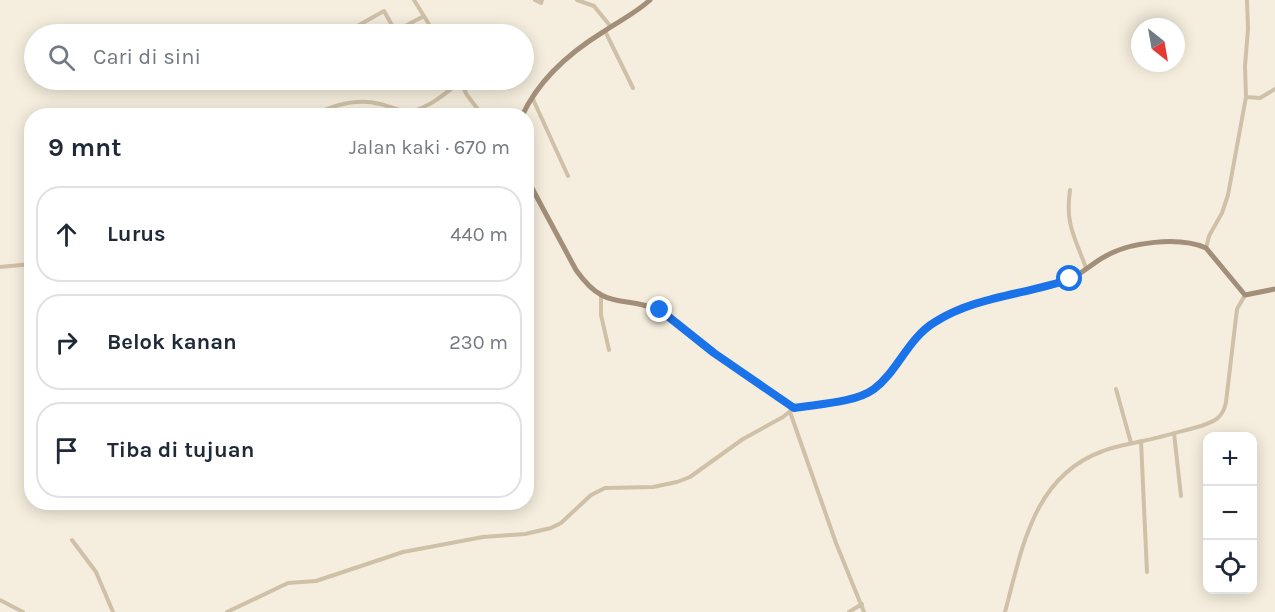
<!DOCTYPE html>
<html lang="id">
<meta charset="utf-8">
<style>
:root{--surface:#fff;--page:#f2f2f3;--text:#1f2937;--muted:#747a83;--line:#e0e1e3}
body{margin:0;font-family:Karla,sans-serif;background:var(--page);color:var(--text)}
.controls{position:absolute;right:18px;bottom:18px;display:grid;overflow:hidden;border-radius:12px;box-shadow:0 3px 15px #0003}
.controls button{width:54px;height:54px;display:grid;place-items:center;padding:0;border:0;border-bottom:2px solid var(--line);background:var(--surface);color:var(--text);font:30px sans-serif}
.compass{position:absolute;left:1131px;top:18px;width:54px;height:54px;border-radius:50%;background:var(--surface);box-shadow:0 3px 15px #0003;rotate:149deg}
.stop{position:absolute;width:18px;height:18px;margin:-14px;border:4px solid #1a73e8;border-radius:50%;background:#fff}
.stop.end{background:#1a73e8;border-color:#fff;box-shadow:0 2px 6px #0008}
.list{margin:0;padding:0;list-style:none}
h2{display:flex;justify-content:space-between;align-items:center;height:78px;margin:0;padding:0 24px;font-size:26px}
h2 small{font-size:20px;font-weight:400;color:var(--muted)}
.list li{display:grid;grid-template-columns:39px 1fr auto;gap:18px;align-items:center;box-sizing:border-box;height:96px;margin:0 12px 12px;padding:0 12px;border:2px solid var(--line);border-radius:24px}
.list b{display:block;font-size:22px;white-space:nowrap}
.list em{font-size:20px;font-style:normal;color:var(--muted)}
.icon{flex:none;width:33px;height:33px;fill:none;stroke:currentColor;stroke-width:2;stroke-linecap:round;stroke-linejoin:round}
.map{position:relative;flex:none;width:1275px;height:612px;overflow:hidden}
.search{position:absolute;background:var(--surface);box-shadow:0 3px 15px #0003;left:24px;top:24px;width:510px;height:66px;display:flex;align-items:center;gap:15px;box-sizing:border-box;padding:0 21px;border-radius:33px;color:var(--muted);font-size:22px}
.panel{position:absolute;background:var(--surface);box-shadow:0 3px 15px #0003;left:24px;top:108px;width:510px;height:402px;border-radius:24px}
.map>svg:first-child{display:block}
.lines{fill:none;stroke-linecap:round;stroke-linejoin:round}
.street{stroke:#cfc0a8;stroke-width:4}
.secondary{stroke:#a38f79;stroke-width:5}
.route{stroke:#1a73e8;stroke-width:8}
</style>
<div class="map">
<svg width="1275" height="612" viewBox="0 0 1275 612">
<rect width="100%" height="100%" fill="#f5eede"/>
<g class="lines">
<!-- street -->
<path class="street" d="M414,0L435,34
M535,0L541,3L542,0
M577,0L594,6L611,27
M605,31L633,88
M343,34L384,11L397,34
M390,34L424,16
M306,80H308
M459,80L467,95L483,116
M350,83L356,80
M532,97L568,176
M1246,97L1260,98L1275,89
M312,116C333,105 357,98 380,104C390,106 402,113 412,111C430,107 446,93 460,82
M1070,190C1065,225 1075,237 1086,268
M1206,248L1209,236L1222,213L1228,195L1246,97L1245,66L1248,29L1247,0
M0,267L32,264
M601,296V315L609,350
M1116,389L1131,443
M790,412L836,543L864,612
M1174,433L1181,496
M1141,441L1147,572
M72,540L96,572L113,612
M0,600L23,612
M227,612L288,583L316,581L403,552L483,537L525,534L551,528L561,523L591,495L605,488L653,487L677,482L690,477L743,439L783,417L794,408
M849,612L862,604
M1005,612C1022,549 1033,476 1103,451C1115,446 1129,444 1143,441C1162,437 1182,431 1201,426C1215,421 1223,418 1226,402L1237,309L1245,295"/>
<!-- secondary -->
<path class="secondary" d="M522,116C539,79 569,53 603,32C619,21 636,13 650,0
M526,177L576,270C605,311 620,295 660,310L714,353L794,408C817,404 856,403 874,389C898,371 908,338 935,322C974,297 1021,294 1065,281C1079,277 1091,264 1104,257C1129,242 1179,236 1206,248L1245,295L1275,289"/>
</g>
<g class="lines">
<!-- route -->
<path class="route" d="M660,310L714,353L794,408C817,404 855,403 874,389C898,371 908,338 935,322C976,296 1025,295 1070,279"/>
</g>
</svg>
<div class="controls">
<button>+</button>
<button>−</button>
<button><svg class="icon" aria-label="locate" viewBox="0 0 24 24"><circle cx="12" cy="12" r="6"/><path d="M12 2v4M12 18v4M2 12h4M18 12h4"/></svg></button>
</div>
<svg class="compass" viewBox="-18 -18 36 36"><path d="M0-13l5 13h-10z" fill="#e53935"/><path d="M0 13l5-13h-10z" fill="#747a83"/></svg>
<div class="stop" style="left:1070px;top:279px"></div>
<div class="stop end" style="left:660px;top:310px"></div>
<div class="search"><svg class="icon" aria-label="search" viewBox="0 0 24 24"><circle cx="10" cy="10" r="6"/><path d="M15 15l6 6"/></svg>Cari di sini</div>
<section class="panel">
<h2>9 mnt<small>Jalan kaki · 670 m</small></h2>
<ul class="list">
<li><svg class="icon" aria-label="ahead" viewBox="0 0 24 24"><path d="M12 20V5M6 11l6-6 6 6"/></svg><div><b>Lurus</b></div><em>440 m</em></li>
<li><svg class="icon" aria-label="right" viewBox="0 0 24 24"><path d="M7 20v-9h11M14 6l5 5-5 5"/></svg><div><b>Belok kanan</b></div><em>230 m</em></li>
<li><svg class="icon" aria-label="arrive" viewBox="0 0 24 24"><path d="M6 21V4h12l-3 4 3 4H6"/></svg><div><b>Tiba di tujuan</b></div></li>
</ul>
</section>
</div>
